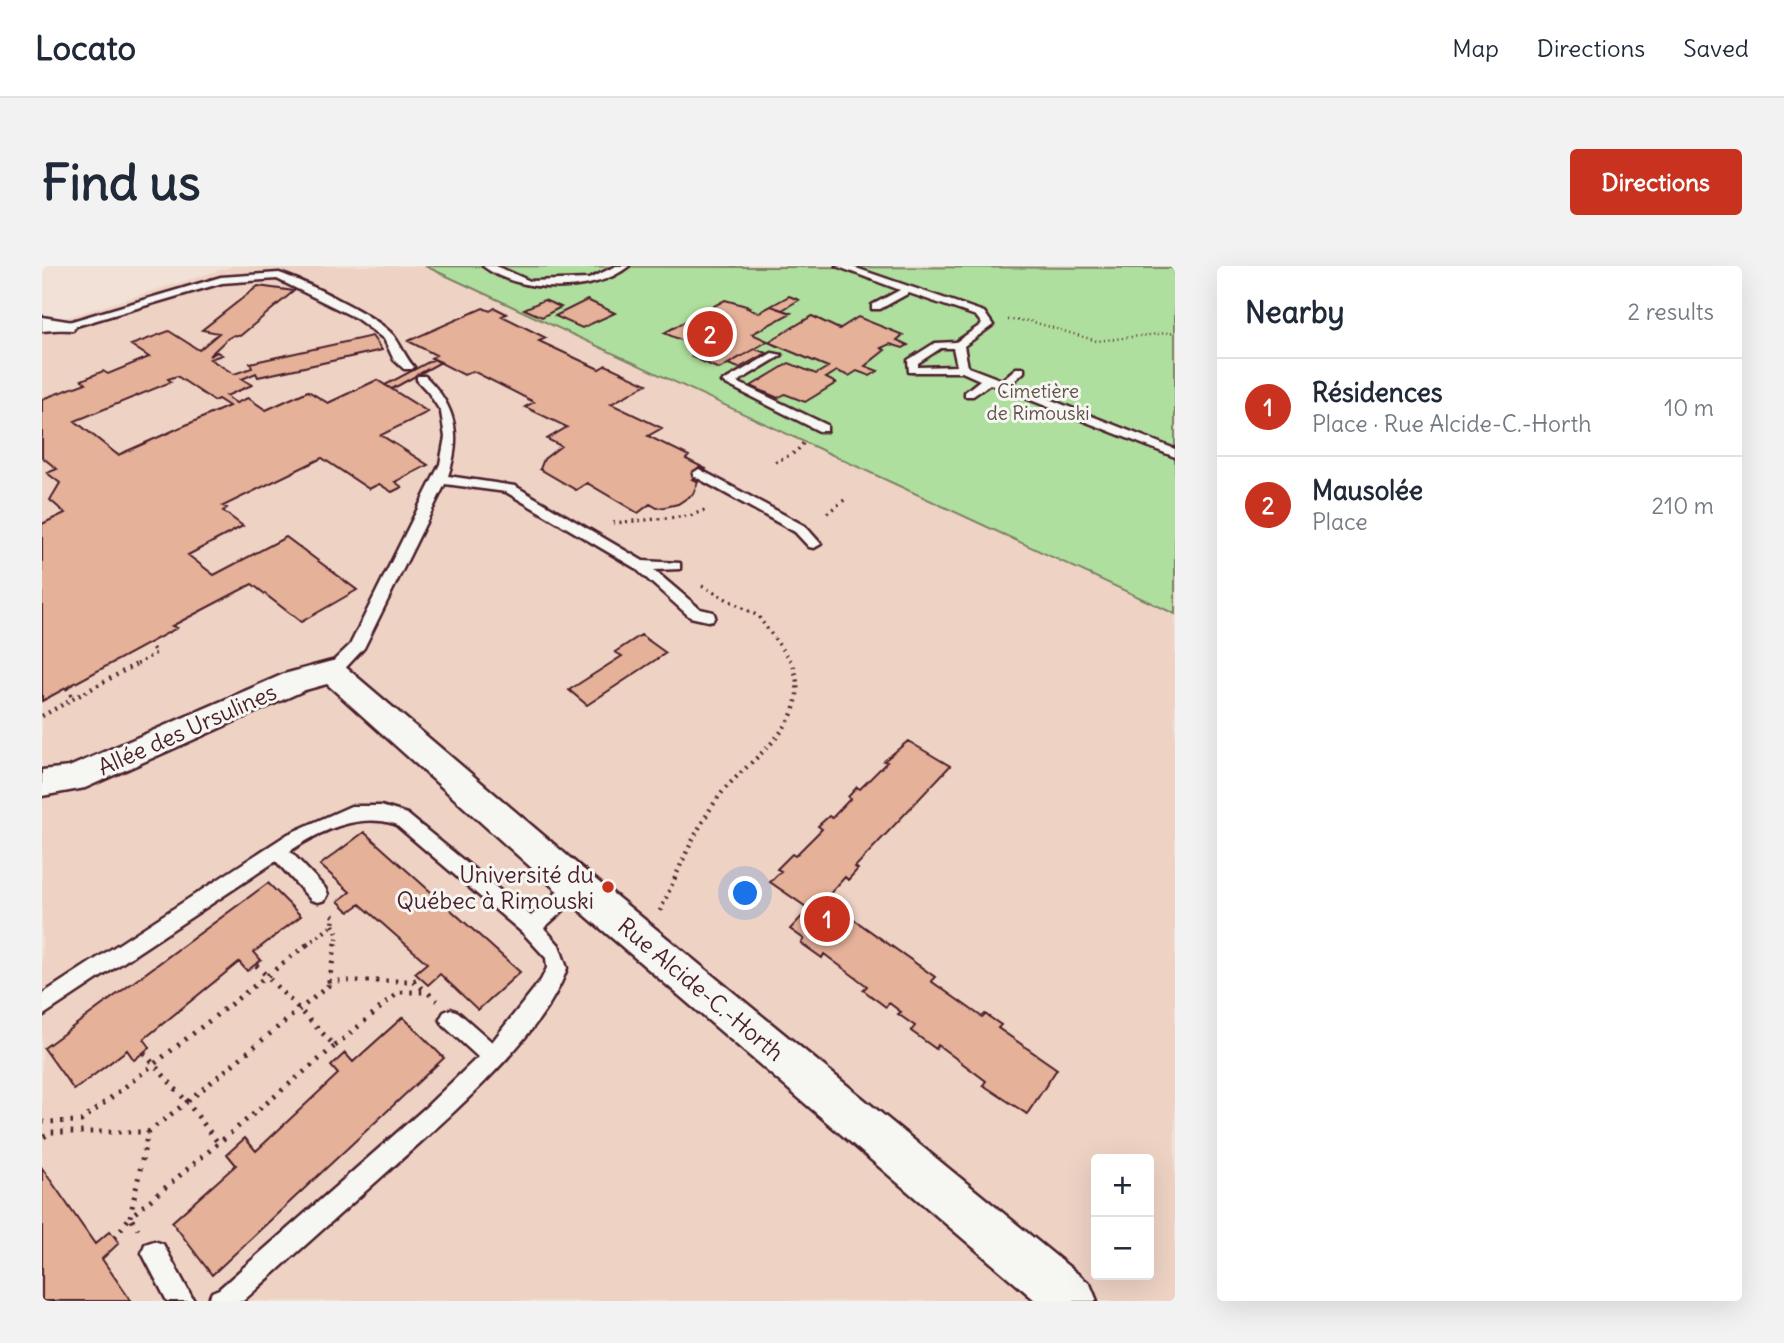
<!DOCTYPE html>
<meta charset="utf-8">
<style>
:root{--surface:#fff;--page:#f2f2f3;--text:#1f2937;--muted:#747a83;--line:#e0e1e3;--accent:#c8321e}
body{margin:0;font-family:Delius,sans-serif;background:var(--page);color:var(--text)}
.controls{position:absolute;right:21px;bottom:21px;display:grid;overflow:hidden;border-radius:7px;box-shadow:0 7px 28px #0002}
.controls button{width:63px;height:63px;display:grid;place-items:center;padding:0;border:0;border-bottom:2px solid var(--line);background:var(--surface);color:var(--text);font:35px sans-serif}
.you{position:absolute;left:704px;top:628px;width:24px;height:24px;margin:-18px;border:5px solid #fff;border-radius:50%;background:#1a73e8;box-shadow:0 0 0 10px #1a73e833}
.badge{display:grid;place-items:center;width:46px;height:46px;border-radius:50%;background:var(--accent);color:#fff;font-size:23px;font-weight:700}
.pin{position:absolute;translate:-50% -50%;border:4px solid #fff;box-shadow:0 2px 7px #0006}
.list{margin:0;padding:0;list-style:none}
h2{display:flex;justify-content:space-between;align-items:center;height:91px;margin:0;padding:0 28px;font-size:30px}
h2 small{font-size:23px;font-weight:400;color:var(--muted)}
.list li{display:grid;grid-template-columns:46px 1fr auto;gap:21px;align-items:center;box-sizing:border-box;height:98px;padding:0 28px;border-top:2px solid var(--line)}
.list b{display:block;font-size:26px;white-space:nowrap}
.list p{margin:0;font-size:23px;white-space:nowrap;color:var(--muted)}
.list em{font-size:23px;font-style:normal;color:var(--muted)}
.map{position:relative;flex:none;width:1133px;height:1035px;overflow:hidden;border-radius:7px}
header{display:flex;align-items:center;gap:42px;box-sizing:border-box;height:98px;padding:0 35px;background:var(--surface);border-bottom:2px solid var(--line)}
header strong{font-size:33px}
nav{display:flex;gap:38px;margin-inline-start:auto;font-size:24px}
.intro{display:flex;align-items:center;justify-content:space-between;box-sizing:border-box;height:168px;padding:0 42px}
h1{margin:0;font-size:49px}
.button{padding:18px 32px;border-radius:7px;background:var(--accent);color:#fff;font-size:24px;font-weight:700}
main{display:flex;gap:42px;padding:0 42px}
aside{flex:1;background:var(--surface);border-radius:7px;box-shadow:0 7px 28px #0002}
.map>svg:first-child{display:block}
.built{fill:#eed3c4;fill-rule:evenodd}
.green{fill:#afdf9e;stroke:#7c7f64;stroke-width:2}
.building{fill:#e6b199;stroke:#4a1f2b;stroke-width:2;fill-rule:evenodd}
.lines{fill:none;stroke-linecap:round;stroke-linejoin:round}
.lane-casing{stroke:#4a1f2b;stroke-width:5}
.street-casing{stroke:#4a1f2b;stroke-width:5}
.path-far3{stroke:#4a1f2b;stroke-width:2.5;stroke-dasharray:1 3.5;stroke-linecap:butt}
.path-far2{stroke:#4a1f2b;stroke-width:3.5;stroke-dasharray:2 4.5;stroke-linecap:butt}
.path-far1{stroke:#4a1f2b;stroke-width:4.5;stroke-dasharray:2 5;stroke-linecap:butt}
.path{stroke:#4a1f2b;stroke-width:5;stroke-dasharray:2.5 7;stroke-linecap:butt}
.lane{fill:#f6f6f2;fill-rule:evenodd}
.street{fill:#f6f6f2;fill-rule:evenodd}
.poi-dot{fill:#c8321e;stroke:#f6f6f2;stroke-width:2.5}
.labels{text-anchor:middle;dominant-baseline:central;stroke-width:6;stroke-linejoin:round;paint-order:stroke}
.far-park-label{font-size:19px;fill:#634f48;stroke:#f6f6f2}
.street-label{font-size:23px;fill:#4a1f2b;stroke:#f6f6f2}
.poi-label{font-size:23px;fill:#4a1f2b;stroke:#f6f6f2;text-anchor:end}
</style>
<header>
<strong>Locato</strong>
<nav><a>Map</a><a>Directions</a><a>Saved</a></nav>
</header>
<div class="intro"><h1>Find us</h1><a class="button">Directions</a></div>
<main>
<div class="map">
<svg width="1133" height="1035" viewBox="0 0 1133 1035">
<rect width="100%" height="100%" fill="#f1e1d7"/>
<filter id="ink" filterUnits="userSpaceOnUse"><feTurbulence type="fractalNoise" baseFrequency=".0143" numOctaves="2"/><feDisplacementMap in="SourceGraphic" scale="14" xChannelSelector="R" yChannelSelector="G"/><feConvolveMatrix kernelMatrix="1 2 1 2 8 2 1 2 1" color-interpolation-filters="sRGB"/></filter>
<g filter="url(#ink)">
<!-- built -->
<path class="built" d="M191,0H383L1133,348V1035H0V59ZM1054,893H1107V1009H1054Z"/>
<!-- green -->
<path class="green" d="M383,0L1133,2V348Z"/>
<!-- building -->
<path class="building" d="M216,20L252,25L198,70L192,69L185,73L167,90L175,86L180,89L168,93L192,108L210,102L208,97L330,70L340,84L216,111L214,107L200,113L210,119L184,130L194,137L206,132L224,144L266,125L286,137L335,114L386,146L339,169L386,199L353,216L360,221L350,226L337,218L327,223L280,192L181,240L185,242L181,245L201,260L146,289L172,309L244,271L315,324L259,356L210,318L130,360L135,362L0,435V258L23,247L8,234L18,217L5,207L15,203L0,191V133L44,117L40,114L61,105L66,108L107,91L89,79L127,65L157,84L177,67L160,64ZM135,110L172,135L176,133L187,140L76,189L33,155L129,116L126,113Z
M747,30L757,34L740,44L729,40Z
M502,34L519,41L500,51L482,43Z
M545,34L573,47L540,62L513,50Z
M683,34L708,41L705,42L716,47L729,40L749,47L710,68L726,75L677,103L650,91L663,84L622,67Z
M441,42L448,45L453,42L465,48L460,50L504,72L497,75L557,103L564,99L605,118L569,138L620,162L606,170L647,190L644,193L664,203L650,213L656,216L651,228L636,238L623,241L615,242L608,238L596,247L545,217L534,224L498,203L502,193L519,180L505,173L525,161L483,141L492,136L431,105L422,109L389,92L394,89L366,75Z
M770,50L797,63L816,51L861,69L855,74L866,79L861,82L848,78L839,82L843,84L823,100L836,105L828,110L815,105L807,110L795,105L784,112L794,117L763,136L743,128L736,132L709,120L747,97L774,108L786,101L726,76Z
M713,83L724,87L697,102L686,98Z
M392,93L399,96L350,123L343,119Z
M599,369L624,387L545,439L527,424L580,390L573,386Z
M866,475L908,500L813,601L816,603L806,614L803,611L783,633L893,711L889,715L940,751L943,748L959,759L956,762L1015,803L985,848L941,819L944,815L896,779L894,783L869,765L873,760L856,748L859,746L847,737L844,741L821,724L825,720L782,688L780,692L759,677L762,673L748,663L767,643L728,616L739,605L735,603L750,588L753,590L780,563L776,560L787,550L790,552L808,533L806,531L815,521L818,523L845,496L842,495Z
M322,566L478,706L436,744L398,708L386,719L373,707L385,697L318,638L307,646L296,635L308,626L278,599Z
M226,617L259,650L212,686L219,694L205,705L197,696L102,773L108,781L92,794L85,784L32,824L2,782Z
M361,751L402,792L170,1009L130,956L194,899L185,888L203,872L214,885L296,808L289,800L303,787L311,796Z
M0,902L53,978L68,965L77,977L60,993L89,1035H0Z"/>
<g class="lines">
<defs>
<path id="lane" d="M441,0H454L488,15L547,13L574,0H587C551,29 477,28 441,0Z
M794,0H808L942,46L951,59L922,80L926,101L960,114L974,102H982V106L969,118L1133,183V191L948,118L931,130H923V126L938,114L920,106H867L866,94L893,77L914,76L940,58L934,50L867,27L838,43H830V39L858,24ZM899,82H911L915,100L876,101V97Z
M237,7C262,15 335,50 351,69C359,79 363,91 372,101L370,103H362L352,94L342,73L314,52L235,13L180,17L24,63L0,65V59L20,58L179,11Z
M730,87L740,89L695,116L785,159V165H777L680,116Z
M375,110H383C414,140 420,170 406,210L473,220L601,295L638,297V303L612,304L658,343L671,346L673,350L671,354L666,355L648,351L593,302L464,226L403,218L322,382L296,410H284L282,406L284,402L308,379L398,198L403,171L399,146L386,126L375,114Z
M657,203L763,260L779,278L772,282L767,281L753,266L652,210L651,207Z
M309,540H339L365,548L489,650L528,614L535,612L542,614L545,620L542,626L502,662L517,679L525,702C503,770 398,859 344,907C296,950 249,992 201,1035H166L170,1026L177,1023L383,842L436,791L402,760L398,753L402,746L409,743L416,746L450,776L499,714L505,702L504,692L482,668L353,558C316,547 280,564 248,585L283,622L286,628L283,634L276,636L269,634L234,595L0,750V728L246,568Z
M112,975L121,978L152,1035H125L100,987L103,978Z"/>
<path id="street" d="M0,51L31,56L34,60L31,64L0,63Z
M290,395L301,399L548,609L1048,1018L1055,1035H994L522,631L285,418L263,424L43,522L0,530V504L27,501L242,408Z"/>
</defs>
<!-- lane casing -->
<use href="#lane" class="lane-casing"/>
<!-- street casing -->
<use href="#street" class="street-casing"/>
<!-- path-far3 -->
<path class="path-far3" d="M966,54L988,55L1055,75L1133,66"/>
<!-- path-far2 -->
<path class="path-far2" d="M733,196L754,186L763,175
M785,247L805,232
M571,257L648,250L663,244
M660,320L716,350L751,398
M95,398L114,387L107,377"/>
<!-- path-far1 -->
<path class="path-far1" d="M25,422L31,432
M0,450L98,396
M618,645C636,606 652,564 678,529C710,488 774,459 750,396
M291,659L296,669L294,679
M265,679L291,659L292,650L289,648"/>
<!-- path -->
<path class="path" d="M294,677L287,715H371L379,712
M371,715L385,726
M293,780L357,726H385L395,735
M102,787L145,836L286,720L287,715
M0,856L39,855L267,677
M106,866L145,836L177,878
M2,871L8,866H106L88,951L293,780L213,698
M73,971L88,951L96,963"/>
<!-- lane -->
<use href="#lane" class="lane"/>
<!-- street -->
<use href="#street" class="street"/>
</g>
</g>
<!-- markers -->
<circle class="poi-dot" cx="566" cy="621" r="7"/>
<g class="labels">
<!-- far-park labels -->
<g class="far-park-label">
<text x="996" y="125">Cimetière<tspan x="996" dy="22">de Rimouski</tspan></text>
</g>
<!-- street labels -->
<g class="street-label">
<text transform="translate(145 463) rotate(-24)">Allée des Ursulines</text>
<text transform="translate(659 723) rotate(40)">Rue Alcide-C.-Horth</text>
</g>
<!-- poi labels -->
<g class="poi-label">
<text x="552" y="608">Université du<tspan x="552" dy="26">Québec à Rimouski</tspan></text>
</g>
</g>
</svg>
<div class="controls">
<button>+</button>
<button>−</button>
</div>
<div class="you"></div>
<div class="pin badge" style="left:785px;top:653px">1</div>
<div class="pin badge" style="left:668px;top:68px">2</div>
</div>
<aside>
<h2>Nearby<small>2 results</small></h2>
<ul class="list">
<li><span class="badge">1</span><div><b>Résidences</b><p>Place · Rue Alcide-C.-Horth</p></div><em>10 m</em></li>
<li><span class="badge">2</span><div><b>Mausolée</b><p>Place</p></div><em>210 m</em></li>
</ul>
</aside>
</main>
